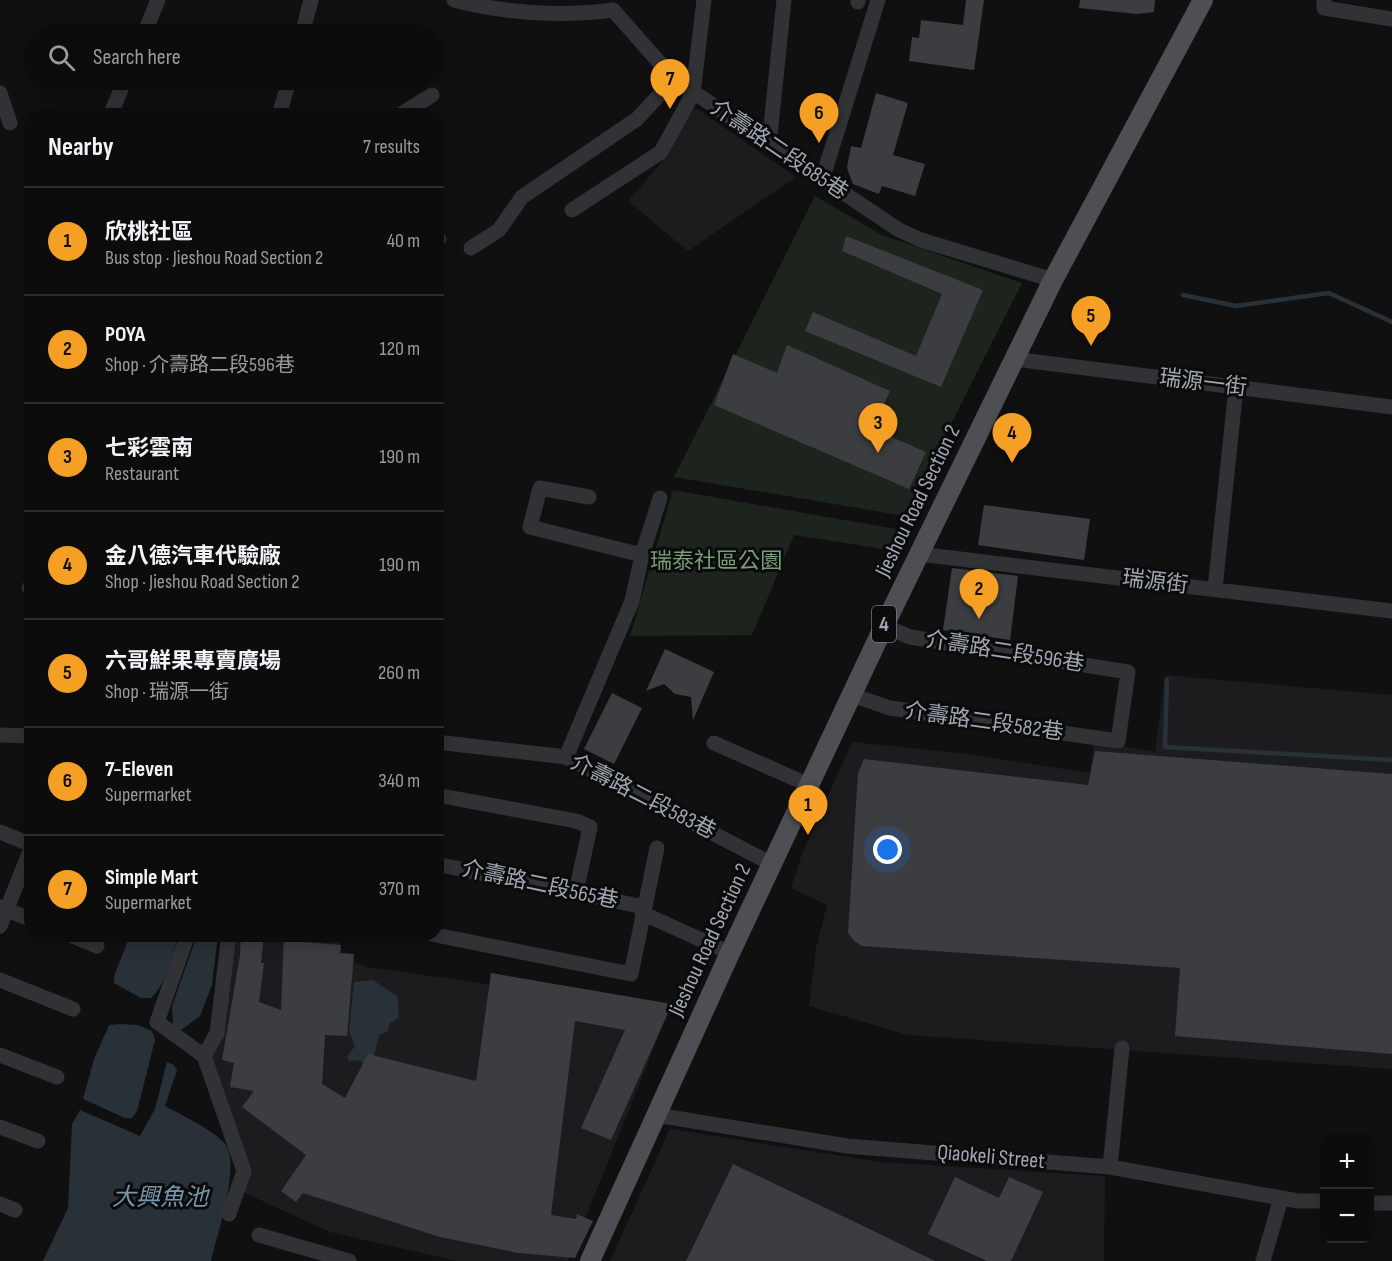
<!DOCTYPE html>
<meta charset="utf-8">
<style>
:root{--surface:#0c0c0d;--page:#151516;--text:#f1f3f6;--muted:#9a9b9d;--line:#2c2c2e;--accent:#f5a024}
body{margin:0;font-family:"Sofia Sans Condensed","Noto Sans TC",sans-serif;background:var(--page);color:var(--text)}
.controls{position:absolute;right:18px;bottom:18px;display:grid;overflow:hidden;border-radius:12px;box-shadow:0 3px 15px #0003}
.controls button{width:54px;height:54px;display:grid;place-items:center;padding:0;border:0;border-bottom:2px solid var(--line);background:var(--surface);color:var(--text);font:30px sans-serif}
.you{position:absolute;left:888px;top:850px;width:21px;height:21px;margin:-15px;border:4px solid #fff;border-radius:50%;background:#1a73e8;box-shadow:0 0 0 9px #1a73e833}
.badge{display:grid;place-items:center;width:39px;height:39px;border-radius:50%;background:var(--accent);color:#111;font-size:20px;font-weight:700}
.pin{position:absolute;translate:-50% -50px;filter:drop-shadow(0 2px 3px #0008)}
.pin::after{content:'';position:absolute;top:32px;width:21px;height:18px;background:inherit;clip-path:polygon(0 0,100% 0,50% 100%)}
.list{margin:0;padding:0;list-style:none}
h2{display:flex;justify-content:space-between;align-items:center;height:78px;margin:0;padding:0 24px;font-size:26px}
h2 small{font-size:20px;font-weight:400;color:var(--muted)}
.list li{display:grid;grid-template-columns:39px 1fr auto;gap:18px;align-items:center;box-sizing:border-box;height:108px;padding:0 24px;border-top:2px solid var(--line)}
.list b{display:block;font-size:22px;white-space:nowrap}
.list p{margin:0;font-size:20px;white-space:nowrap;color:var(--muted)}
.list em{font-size:20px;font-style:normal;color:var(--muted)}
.icon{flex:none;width:33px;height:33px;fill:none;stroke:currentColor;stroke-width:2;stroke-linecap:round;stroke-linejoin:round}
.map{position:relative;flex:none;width:1392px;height:1261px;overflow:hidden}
.search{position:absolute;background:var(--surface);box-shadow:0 3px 15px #0003;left:24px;top:24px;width:420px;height:66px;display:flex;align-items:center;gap:15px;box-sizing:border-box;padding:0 21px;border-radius:33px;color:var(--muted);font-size:22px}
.panel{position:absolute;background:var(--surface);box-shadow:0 3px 15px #0003;left:24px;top:108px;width:420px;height:834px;border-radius:24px}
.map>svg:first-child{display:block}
.built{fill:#1c1c1e}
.green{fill:#1c241d}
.water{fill:#283137}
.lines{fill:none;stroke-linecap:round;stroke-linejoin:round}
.stream{stroke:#283137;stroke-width:4.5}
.building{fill:#3c3d41}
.minor{stroke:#313236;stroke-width:15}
.major{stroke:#4d4f55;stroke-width:20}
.labels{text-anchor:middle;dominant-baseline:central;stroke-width:6;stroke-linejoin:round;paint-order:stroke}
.shield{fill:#0b0b0c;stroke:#737880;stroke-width:1.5}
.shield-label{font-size:21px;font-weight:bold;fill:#a0a7b2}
.street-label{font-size:22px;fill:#a0a7b2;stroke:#0b0b0c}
.park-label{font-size:22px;fill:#779e77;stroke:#0b0b0c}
.water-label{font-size:24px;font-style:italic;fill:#7698af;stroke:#0b0b0c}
</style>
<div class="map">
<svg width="1392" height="1261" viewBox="0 0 1392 1261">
<rect width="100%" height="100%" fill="#101011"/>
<!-- built -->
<path class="built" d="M693,106L796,177L688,251L628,201L668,155Z
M1165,675L1392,695V1069L908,1035L809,1006L816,948L827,905L791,888L802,854L852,742L961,753L1090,773L1094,741L1155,752Z
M233,935H338L342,958L367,967L669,1010L568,1261H457L330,1232L245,1193L211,1064Z
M670,1129L881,1162L1105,1176L1104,1261H610Z"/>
<!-- green -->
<path class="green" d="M815,196L882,235L1022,283L905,516L674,477Z
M673,490L913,532L902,552L794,535L752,635L630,636Z"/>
<!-- water -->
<path class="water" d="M130,935H179C172,954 167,984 151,998H141L114,983V976Z
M197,935H218L212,985L200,1016L180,1031L173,1028L172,1006Z
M373,980L398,997L399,1018L390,1023L388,1031L379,1035L374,1056L364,1064L360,1060L349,1061L347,1057L355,1046L349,1031L354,982Z
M121,1024L138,1025L152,1031L155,1040L137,1111L132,1118H125L83,1099L94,1059L109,1025Z
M167,1062L174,1065L177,1070L165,1106C179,1114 220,1133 227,1147C239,1170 217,1235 211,1261H43L68,1208L72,1124L80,1110L140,1136L155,1109Z"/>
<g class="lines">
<!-- stream -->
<path class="stream" d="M1183,295L1236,306L1329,293L1392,322
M1167,680L1165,747L1392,760"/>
</g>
<!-- building -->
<path class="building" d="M966,0H984L974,70L909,61L912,37L919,38L921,20L963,25Z
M1080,0H1155L1154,12L1137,14L1079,8Z
M876,93L908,103L893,155L925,164L915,196L882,186L879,194L853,184L847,168L851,146L861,148Z
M846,236L983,290L941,387L805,331L813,312L916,356L942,294L842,251Z
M787,345L890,391L873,429L926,452L909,489L714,405L733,354L777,373Z
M984,505L1090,519L1084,560L978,545Z
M952,568L1018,576L1010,640L943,630Z
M665,649L714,672L693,720L691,697L675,694L664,684L646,691Z
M612,693L642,708L614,764L584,749Z
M1095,751L1392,774V1054L1175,1036L1180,968L862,946L854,941L848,933L858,773L864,759L1088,785Z
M241,934H264L261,963H264L259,1002L281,1010L284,934H304V942L341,945L340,953L354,954L347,1036L325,1035L322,1084L345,1098L368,1054L476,1081L491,973L672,1004L611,1140L581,1128L625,1030L575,1021L551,1215L576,1219L577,1214L593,1221L575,1258L518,1253L440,1237L303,1193L296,1202L281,1191L306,1155L242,1107L254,1091L230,1087L234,1063L222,1060L240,955Z
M733,1164L855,1222L935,1261H686Z
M955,1177L999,1198L1009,1177L1043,1192L1011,1261H987L928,1234Z"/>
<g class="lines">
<!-- minor -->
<path class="minor" d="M454,0C503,13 562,17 613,10L674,79L899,230L921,240L1053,280
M1324,0V8L1392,19
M858,2V0
M144,34L158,0
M302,34L311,0
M0,93L10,123
M110,116L125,80
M279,116L289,80
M398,116L432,95
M769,145L784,0
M822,180L878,0
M572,210L661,152L693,93L704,0
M436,240L439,239
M471,248L499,230L522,197L637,119L674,79
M1014,359L1392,407
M589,497L540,488L530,527L642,555
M919,554L1392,611
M29,588L32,589
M1215,589L1236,387
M852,695L890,708L1118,741L1128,672L910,637L884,626
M0,735L32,736
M436,742L566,757L772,864
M714,743L809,785
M566,757L632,601L642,555L660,498
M436,795L576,821L590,827L576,892
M0,832L32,845
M436,864L644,907
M0,907L32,920
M642,913L730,953
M0,926L32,846
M68,934L97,946
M188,934L157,1022L204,1056L244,1171L229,1214
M431,934L631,974L657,848
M0,980L73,1009
M0,1055L57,1077
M204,1056L217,1033L229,934
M656,1115L847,1146L1110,1167L1298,1201H1324
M0,1127L38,1141
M1110,1167L1122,1048
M1370,1203H1392
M0,1204L15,1210
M259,1235L349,1261
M1263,1261L1281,1198"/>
<!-- major -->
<path class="major" d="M590,1261L730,953L884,626L1053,280L1203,0"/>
</g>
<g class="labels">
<!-- shield labels -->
<rect class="shield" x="872" y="606" width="24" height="36" rx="4.5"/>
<g class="shield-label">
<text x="884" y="624">4</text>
</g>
<!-- street labels -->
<g class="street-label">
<text transform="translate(779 150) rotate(34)">介壽路二段685巷</text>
<text transform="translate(1203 383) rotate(7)">瑞源一街</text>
<text transform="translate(918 501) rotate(-64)">Jieshou Road Section 2</text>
<text transform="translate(1155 582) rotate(7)">瑞源街</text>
<text transform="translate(1005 652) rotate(9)">介壽路二段596巷</text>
<text transform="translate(984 722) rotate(8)">介壽路二段582巷</text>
<text transform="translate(643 797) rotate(27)">介壽路二段583巷</text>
<text transform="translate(540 885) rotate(12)">介壽路二段565巷</text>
<text transform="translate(710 940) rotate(-65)">Jieshou Road Section 2</text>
<text transform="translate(991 1157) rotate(5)">Qiaokeli Street</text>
</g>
<!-- park labels -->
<g class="park-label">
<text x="716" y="561">瑞泰社區公園</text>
</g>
<!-- water labels -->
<g class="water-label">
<text x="160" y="1197">大興魚池</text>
</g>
</g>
</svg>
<div class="controls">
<button>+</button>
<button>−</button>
</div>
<div class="you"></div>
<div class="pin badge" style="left:808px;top:835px">1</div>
<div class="pin badge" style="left:979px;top:619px">2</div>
<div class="pin badge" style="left:878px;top:453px">3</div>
<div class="pin badge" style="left:1012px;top:463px">4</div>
<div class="pin badge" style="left:1091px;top:346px">5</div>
<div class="pin badge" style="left:819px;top:143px">6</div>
<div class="pin badge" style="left:670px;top:109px">7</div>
<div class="search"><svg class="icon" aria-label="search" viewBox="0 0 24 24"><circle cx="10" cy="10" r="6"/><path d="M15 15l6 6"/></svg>Search here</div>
<section class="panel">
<h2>Nearby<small>7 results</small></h2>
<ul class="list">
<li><span class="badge">1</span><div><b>欣桃社區</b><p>Bus stop · Jieshou Road Section 2</p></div><em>40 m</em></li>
<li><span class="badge">2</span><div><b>POYA</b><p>Shop · 介壽路二段596巷</p></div><em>120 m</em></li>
<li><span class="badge">3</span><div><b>七彩雲南</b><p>Restaurant</p></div><em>190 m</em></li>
<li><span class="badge">4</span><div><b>金八德汽車代驗廠</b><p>Shop · Jieshou Road Section 2</p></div><em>190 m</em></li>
<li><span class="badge">5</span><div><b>六哥鮮果專賣廣場</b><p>Shop · 瑞源一街</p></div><em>260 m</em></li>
<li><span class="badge">6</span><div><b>7-Eleven</b><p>Supermarket</p></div><em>340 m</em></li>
<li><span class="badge">7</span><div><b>Simple Mart</b><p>Supermarket</p></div><em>370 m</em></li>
</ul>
</section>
</div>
